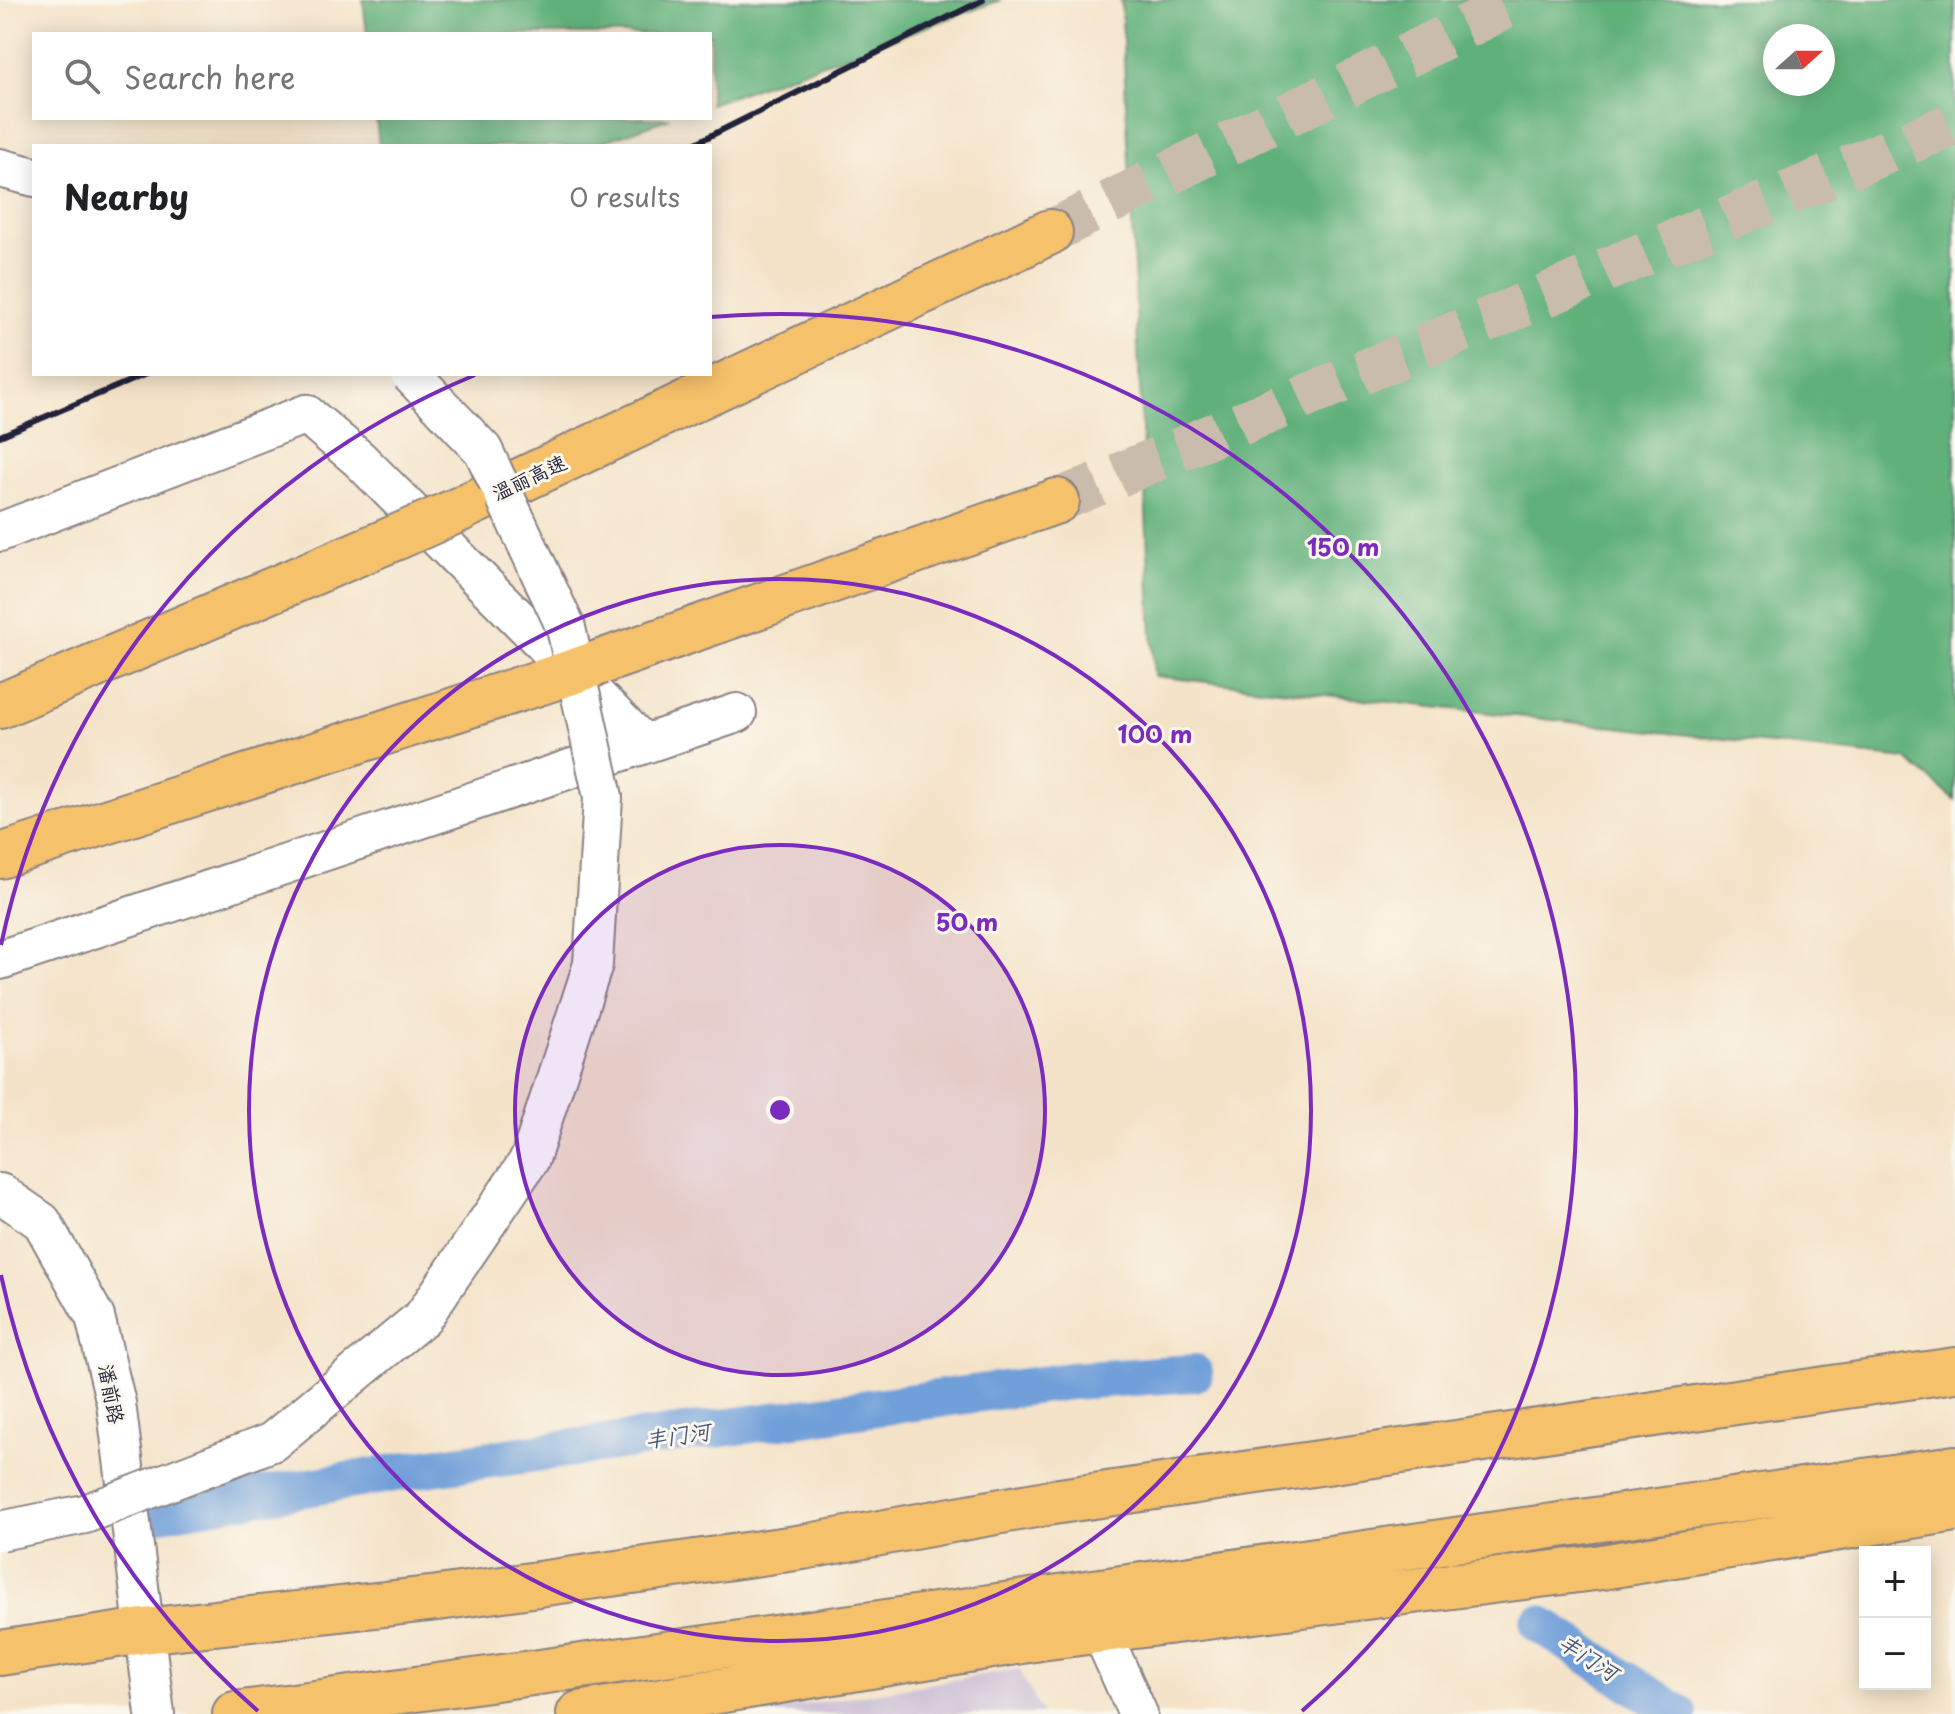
<!DOCTYPE html>
<meta charset="utf-8">
<style>
:root{--surface:#fff;--page:#f6f6f6;--text:#202124;--muted:#757577;--line:#e0e0e0}
body{margin:0;font-family:"Playpen Sans","LXGW WenKai TC",sans-serif;background:var(--page);color:var(--text)}
.controls{position:absolute;right:24px;bottom:24px;display:grid;overflow:hidden;border-radius:0px;box-shadow:0 4px 20px #0003}
.controls button{width:72px;height:72px;display:grid;place-items:center;padding:0;border:0;border-bottom:2px solid var(--line);background:var(--surface);color:var(--text);font:40px sans-serif}
.compass{position:absolute;left:1763px;top:24px;width:72px;height:72px;border-radius:50%;background:var(--surface);box-shadow:0 4px 20px #0003;rotate:69deg}
.list{margin:0;padding:0;list-style:none}
h2{display:flex;justify-content:space-between;align-items:center;height:104px;margin:0;padding:0 32px;font-size:34px}
h2 small{font-size:26px;font-weight:400;color:var(--muted)}
.icon{flex:none;width:44px;height:44px;fill:none;stroke:currentColor;stroke-width:2;stroke-linecap:round;stroke-linejoin:round}
.map{position:relative;flex:none;width:1955px;height:1714px;overflow:hidden}
.search{position:absolute;background:var(--surface);box-shadow:0 4px 20px #0003;left:32px;top:32px;width:680px;height:88px;display:flex;align-items:center;gap:20px;box-sizing:border-box;padding:0 28px;border-radius:0px;color:var(--muted);font-size:30px}
.panel{position:absolute;background:var(--surface);box-shadow:0 4px 20px #0003;left:32px;top:144px;width:680px;height:232px;border-radius:0px}
.map>svg:first-child{display:block}
.industrial{fill:#cbbfd5}
.forest{fill:#61b07a;stroke:#42695a;stroke-width:2;fill-rule:evenodd}
.lines{fill:none;stroke-linecap:round;stroke-linejoin:round}
.canal{stroke:#6f9fd9;stroke-width:38}
.highway-tunnel{stroke:#cabcad;stroke-width:44;stroke-dasharray:44 22;stroke-linecap:butt}
.minor-casing{stroke:#8b8282;stroke-width:42}
.highway-casing{stroke:#8b8282;stroke-width:48}
.minor{stroke:#fff;stroke-width:38}
.highway{stroke:#f5c16b;stroke-width:44}
.rail{stroke:#22223b;stroke-width:6}
.minor-bridge-casing{stroke:#8b8282;stroke-width:42;stroke-linecap:butt}
.highway-bridge-casing{stroke:#8b8282;stroke-width:48;stroke-linecap:butt}
.minor-bridge{stroke:#fff;stroke-width:38}
.highway-bridge{stroke:#f5c16b;stroke-width:44}
.ring{fill:none;stroke:#7b2cbf;stroke-width:4}
.labels{text-anchor:middle;dominant-baseline:central;stroke-width:6;stroke-linejoin:round;paint-order:stroke}
.street-label{font-size:20px;fill:#22223b;stroke:#fbf7ec}
.water-label{font-size:22px;font-style:italic;fill:#41547a;stroke:#fbf7ec}
.centre{fill:#7b2cbf;stroke:#fbf7ec;stroke-width:4}
.ring-label{font-size:24px;text-anchor:middle;font-weight:bold;fill:#7b2cbf;stroke:#fbf7ec;stroke-width:6;stroke-linejoin:round;paint-order:stroke}
</style>
<div class="map">
<svg width="1955" height="1714" viewBox="0 0 1955 1714">
<rect width="100%" height="100%" fill="#fbf7ec"/>
<filter id="ink" filterUnits="userSpaceOnUse"><feTurbulence type="fractalNoise" baseFrequency=".0125" numOctaves="2"/><feDisplacementMap in="SourceGraphic" scale="16" xChannelSelector="R" yChannelSelector="G"/><feConvolveMatrix kernelMatrix="1 2 1 2 8 2 1 2 1" color-interpolation-filters="sRGB"/></filter>
<filter id="wash" filterUnits="userSpaceOnUse"><feTurbulence type="fractalNoise" baseFrequency=".006" numOctaves="4" result="noise"/><feDisplacementMap in="SourceGraphic" scale="32" xChannelSelector="R" yChannelSelector="G"/><feGaussianBlur stdDeviation="1.8" result="paint"/><feColorMatrix in="noise" values="0 0 0 0 0 0 0 0 0 0 0 0 0 0 0 0 0 1.4 0 .05"/><feComposite in="paint" operator="in"/></filter>
<g filter="url(#wash)">
<rect width="100%" height="100%" fill="#f4e3c9"/>
<!-- industrial -->
<path class="industrial" d="M1019,1669L1042,1714H748Z"/>
<!-- forest -->
<path class="forest" d="M363,0H1001L710,104V34H367Z
M1121,0H1955V800L1906,759L1154,676ZM1823,36V84H1775V36Z
M376,118H670L591,146H379Z"/>
<g class="lines">
<!-- canal -->
<path class="canal" d="M161,1512L425,1468L1070,1381L1194,1373
M1539,1624L1679,1714"/>
</g>
</g>
<g filter="url(#ink)">
<g class="lines">
<!-- highway-tunnel -->
<path class="highway-tunnel" d="M1050,232L1520,0
M1057,501L1955,123"/>
<defs>
<path id="minor" d="M0,168L34,177
M0,532L306,414L359,459L644,744
M0,960L737,713
M0,1193L42,1222L95,1317L116,1403L155,1714
M1101,1631L1138,1714"/>
<path id="highway" d="M466,506L1050,232
M601,662L1057,501
M0,706L397,537
M0,856L560,676
M0,1653L143,1631L438,1598L803,1547L1046,1503L1955,1370
M235,1714C809,1636 1382,1550 1955,1468
M579,1714L1040,1638L1602,1567L1955,1509"/>
</defs>
<!-- minor casing -->
<use href="#minor" class="minor-casing"/>
<!-- highway casing -->
<use href="#highway" class="highway-casing"/>
<!-- minor -->
<use href="#minor" class="minor"/>
<!-- highway -->
<use href="#highway" class="highway"/>
<!-- rail -->
<path class="rail" d="M690,146L983,0
M0,436L146,374"/>
<defs>
<path id="minor-bridge" d="M0,1531L85,1514L272,1442L423,1317L530,1159L593,964L603,797L566,628L483,450L410,374"/>
<path id="highway-bridge" d="M397,537L465,507
M560,676L601,662"/>
</defs>
<!-- minor-bridge casing -->
<use href="#minor-bridge" class="minor-bridge-casing"/>
<!-- highway-bridge casing -->
<use href="#highway-bridge" class="highway-bridge-casing"/>
<!-- minor-bridge -->
<use href="#minor-bridge" class="minor-bridge"/>
<!-- highway-bridge -->
<use href="#highway-bridge" class="highway-bridge"/>
</g>
</g>
<!-- distance rings -->
<circle cx="780" cy="1110" r="265" fill="#7b2cbf" fill-opacity=".12"/>
<g class="ring">
<circle cx="780" cy="1110" r="265"/>
<circle cx="780" cy="1110" r="531"/>
<path d="M258 1711A796 796 0 0 1 1 1275M1 945A796 796 0 0 1 475 375M711 317A796 796 0 0 1 1302 1711"/>
</g>
<g class="labels">
<!-- street labels -->
<g class="street-label">
<text transform="translate(529 477) rotate(-25)">温丽高速</text>
<text transform="translate(112 1394) rotate(79)">潘前路</text>
</g>
<!-- water labels -->
<g class="water-label">
<text transform="translate(677 1434) rotate(-8)">丰门河</text>
<text transform="translate(1589 1656) rotate(33)">丰门河</text>
</g>
</g>
<circle cx="780" cy="1110" r="12" class="centre"/>
<g class="ring-label">
<text x="1343" y="556">150 m</text>
<text x="1155" y="743">100 m</text>
<text x="967" y="931">50 m</text>
</g>
</svg>
<div class="controls">
<button>+</button>
<button>−</button>
</div>
<svg class="compass" viewBox="-18 -18 36 36"><path d="M0-13l5 13h-10z" fill="#e53935"/><path d="M0 13l5-13h-10z" fill="#757577"/></svg>
<div class="search"><svg class="icon" aria-label="search" viewBox="0 0 24 24"><circle cx="10" cy="10" r="6"/><path d="M15 15l6 6"/></svg>Search here</div>
<section class="panel">
<h2>Nearby<small>0 results</small></h2>
<ul class="list">
</ul>
</section>
</div>
